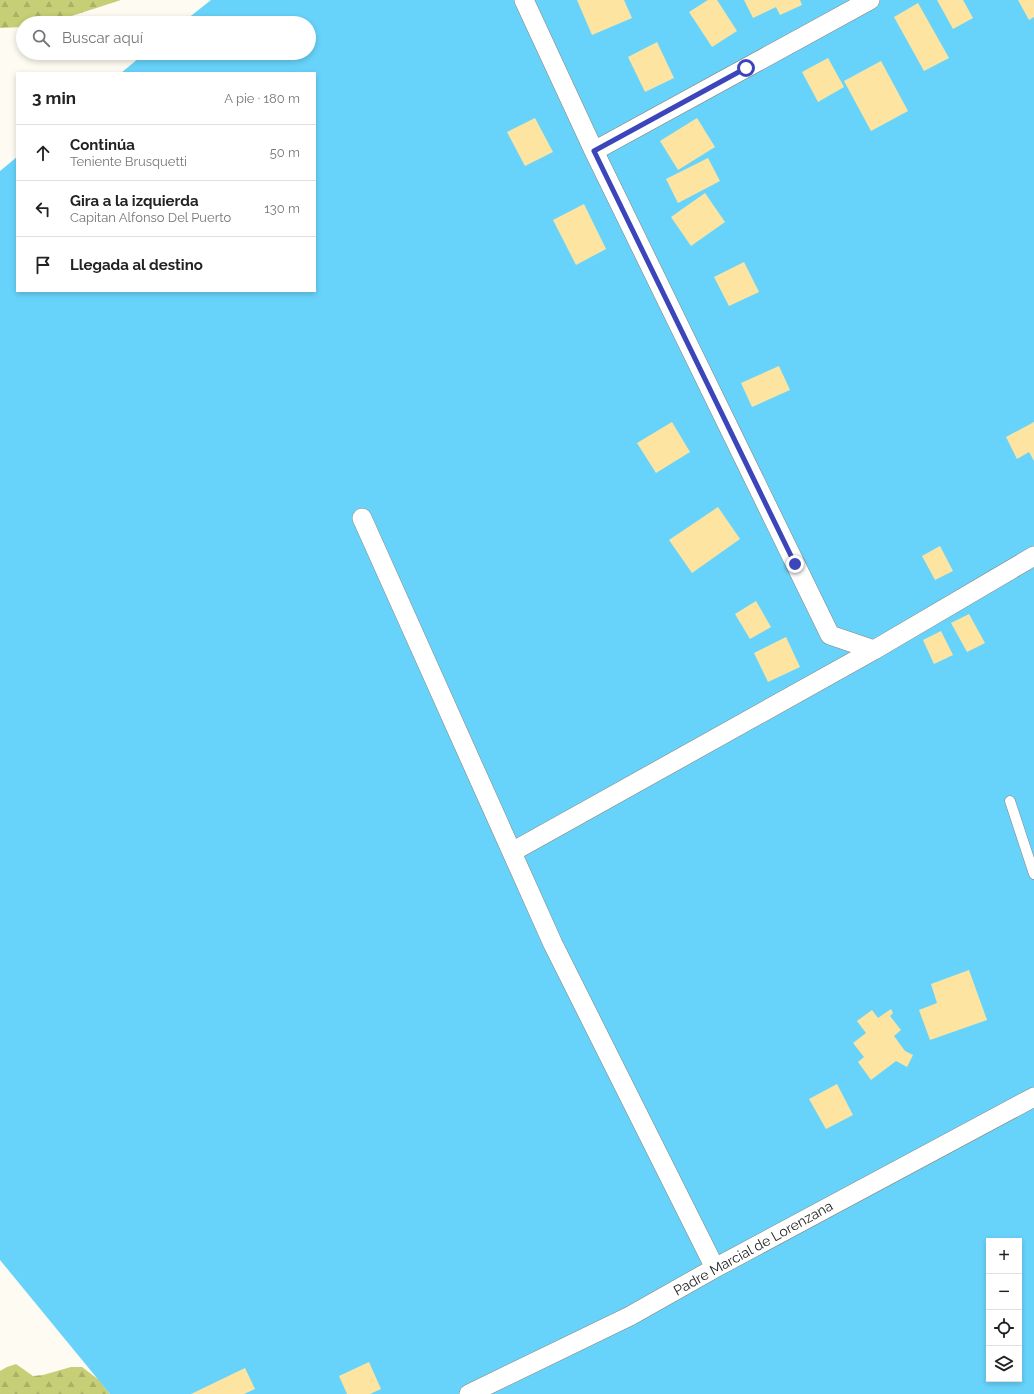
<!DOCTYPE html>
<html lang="es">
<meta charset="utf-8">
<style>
:root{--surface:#fff;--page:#f2f2f2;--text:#222;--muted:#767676;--line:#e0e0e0}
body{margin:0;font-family:Raleway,sans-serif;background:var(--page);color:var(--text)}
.controls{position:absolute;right:12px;bottom:12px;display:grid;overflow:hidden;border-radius:0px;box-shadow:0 2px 6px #0003}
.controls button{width:36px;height:36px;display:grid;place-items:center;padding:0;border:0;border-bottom:1px solid var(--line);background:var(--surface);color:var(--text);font:20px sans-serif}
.stop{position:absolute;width:12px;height:12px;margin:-9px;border:3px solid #3c46ba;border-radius:50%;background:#fff}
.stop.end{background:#3c46ba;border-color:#fff;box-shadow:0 1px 4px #0008}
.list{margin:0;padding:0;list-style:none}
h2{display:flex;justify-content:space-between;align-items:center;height:52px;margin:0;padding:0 16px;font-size:17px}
h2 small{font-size:13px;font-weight:400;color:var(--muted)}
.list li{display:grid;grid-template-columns:26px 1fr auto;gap:12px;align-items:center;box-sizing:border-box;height:56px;padding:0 16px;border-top:1px solid var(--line)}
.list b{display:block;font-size:15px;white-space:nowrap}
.list p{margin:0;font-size:13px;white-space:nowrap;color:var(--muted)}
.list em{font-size:13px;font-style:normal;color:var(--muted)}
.icon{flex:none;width:22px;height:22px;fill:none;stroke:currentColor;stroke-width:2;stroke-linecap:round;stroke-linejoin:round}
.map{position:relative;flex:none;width:1034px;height:1394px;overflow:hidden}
.search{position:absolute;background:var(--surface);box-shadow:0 2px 6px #0003;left:16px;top:16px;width:300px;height:44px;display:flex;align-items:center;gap:10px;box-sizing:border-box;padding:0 14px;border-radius:22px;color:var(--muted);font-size:15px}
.panel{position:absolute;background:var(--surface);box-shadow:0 2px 6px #0003;left:16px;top:72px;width:300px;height:220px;border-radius:0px}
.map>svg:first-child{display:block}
.forest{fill:url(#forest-firs)}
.water{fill:#68d3fa;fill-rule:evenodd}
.building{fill:#fde4a0}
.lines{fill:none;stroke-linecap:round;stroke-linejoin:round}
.service-casing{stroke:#87837b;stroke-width:11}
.minor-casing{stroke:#87837b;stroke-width:20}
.service{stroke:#fff;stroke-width:10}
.minor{stroke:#fff;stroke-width:19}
.route{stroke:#3c46ba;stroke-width:5}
.labels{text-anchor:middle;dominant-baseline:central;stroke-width:4;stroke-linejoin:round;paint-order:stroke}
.street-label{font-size:14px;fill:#201f1c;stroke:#fff}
</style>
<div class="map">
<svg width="1034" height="1394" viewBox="0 0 1034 1394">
<defs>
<pattern id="forest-firs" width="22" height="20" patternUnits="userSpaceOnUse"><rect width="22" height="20" fill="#c6ce76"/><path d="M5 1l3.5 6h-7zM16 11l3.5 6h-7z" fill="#aab066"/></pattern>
</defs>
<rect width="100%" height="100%" fill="#fefbf2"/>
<!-- forest -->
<path class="forest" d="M0,0H121L50,23H23V27L0,28Z
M16,1364L33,1376L43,1375L71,1367H82L99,1380L110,1394H0V1371L7,1367Z"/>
<!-- water -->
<path class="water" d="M211,0H1034V1394H110L0,1260V171L17,157V291H315V73H121L145,53H309V23H182ZM989,1241H1019V1379H989Z"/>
<!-- building -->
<path class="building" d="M577,0H624L632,18L592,35Z
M708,0H717L737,31L712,47L689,12Z
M744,0H800L802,5L780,15L776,7L753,18Z
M937,0H963L973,18L953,29Z
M1018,0H1034V17L1029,20Z
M918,3L949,58L924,71L894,17Z
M657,42L674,78L645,92L628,57Z
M828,58L844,87L818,102L802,72Z
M881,61L908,111L871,131L844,81Z
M535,118L553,152L525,166L507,132Z
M697,118L715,147L678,170L660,141Z
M708,158L720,181L678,203L666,179Z
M705,193L725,222L691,246L671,217Z
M584,204L606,249L576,265L553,220Z
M744,262L759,292L729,306L714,277Z
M779,366L790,390L752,407L741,383Z
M672,422L690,452L656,473L637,443Z
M1034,422V461L1029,452L1017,459L1006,437Z
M718,507L740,539L692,573L669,540Z
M940,546L953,571L935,580L922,556Z
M756,601L771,627L750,639L735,614Z
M969,614L985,643L967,652L951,623Z
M941,631L953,655L934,664L923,640Z
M786,637L800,667L768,682L754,653Z
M969,970L987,1020L930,1040L919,1010L937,1003L931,984Z
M891,1009L893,1013L890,1016L901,1030L894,1036L905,1051L913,1055L907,1067L896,1061L871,1080L858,1062L864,1057L853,1043L866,1033L857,1021L872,1010L878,1018Z
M837,1084L853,1115L826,1129L809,1099Z
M369,1362L381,1389L370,1394H347L339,1376Z
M245,1368L255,1389L244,1394H191Z"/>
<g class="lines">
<defs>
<path id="service" d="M1010,801L1034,874"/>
<path id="minor" d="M524,0L594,151L830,635L874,650L1034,556
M594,151L870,0
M362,518L553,944L715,1268
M512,852L874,650
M469,1394L630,1316L715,1268L1034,1097"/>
</defs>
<!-- service casing -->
<use href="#service" class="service-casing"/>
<!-- minor casing -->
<use href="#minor" class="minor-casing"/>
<!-- service -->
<use href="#service" class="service"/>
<!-- minor -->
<use href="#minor" class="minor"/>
</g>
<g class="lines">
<!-- route -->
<path class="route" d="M746,68L594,151L795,564"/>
</g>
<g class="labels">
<!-- street labels -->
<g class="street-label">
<text transform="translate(753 1248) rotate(-29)">Padre Marcial de Lorenzana</text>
</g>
</g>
</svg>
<div class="controls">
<button>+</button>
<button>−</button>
<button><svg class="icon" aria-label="locate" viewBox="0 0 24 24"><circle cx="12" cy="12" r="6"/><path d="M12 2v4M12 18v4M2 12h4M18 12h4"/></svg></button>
<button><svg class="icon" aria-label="layers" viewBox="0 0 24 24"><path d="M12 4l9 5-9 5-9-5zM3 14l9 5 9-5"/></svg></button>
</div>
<div class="stop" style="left:746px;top:68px"></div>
<div class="stop end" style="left:795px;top:564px"></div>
<div class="search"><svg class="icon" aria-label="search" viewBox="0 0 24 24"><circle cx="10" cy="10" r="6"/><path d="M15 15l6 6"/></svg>Buscar aquí</div>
<section class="panel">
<h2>3 min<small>A pie · 180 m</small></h2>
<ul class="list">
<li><svg class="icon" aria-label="ahead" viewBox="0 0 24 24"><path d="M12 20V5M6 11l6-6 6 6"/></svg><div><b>Continúa</b><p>Teniente Brusquetti</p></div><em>50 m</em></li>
<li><svg class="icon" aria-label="left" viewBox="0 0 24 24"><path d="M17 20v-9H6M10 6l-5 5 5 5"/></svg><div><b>Gira a la izquierda</b><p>Capitan Alfonso Del Puerto</p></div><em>130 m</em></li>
<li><svg class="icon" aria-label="arrive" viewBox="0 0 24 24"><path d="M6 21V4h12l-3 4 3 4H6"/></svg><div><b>Llegada al destino</b></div></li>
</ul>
</section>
</div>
